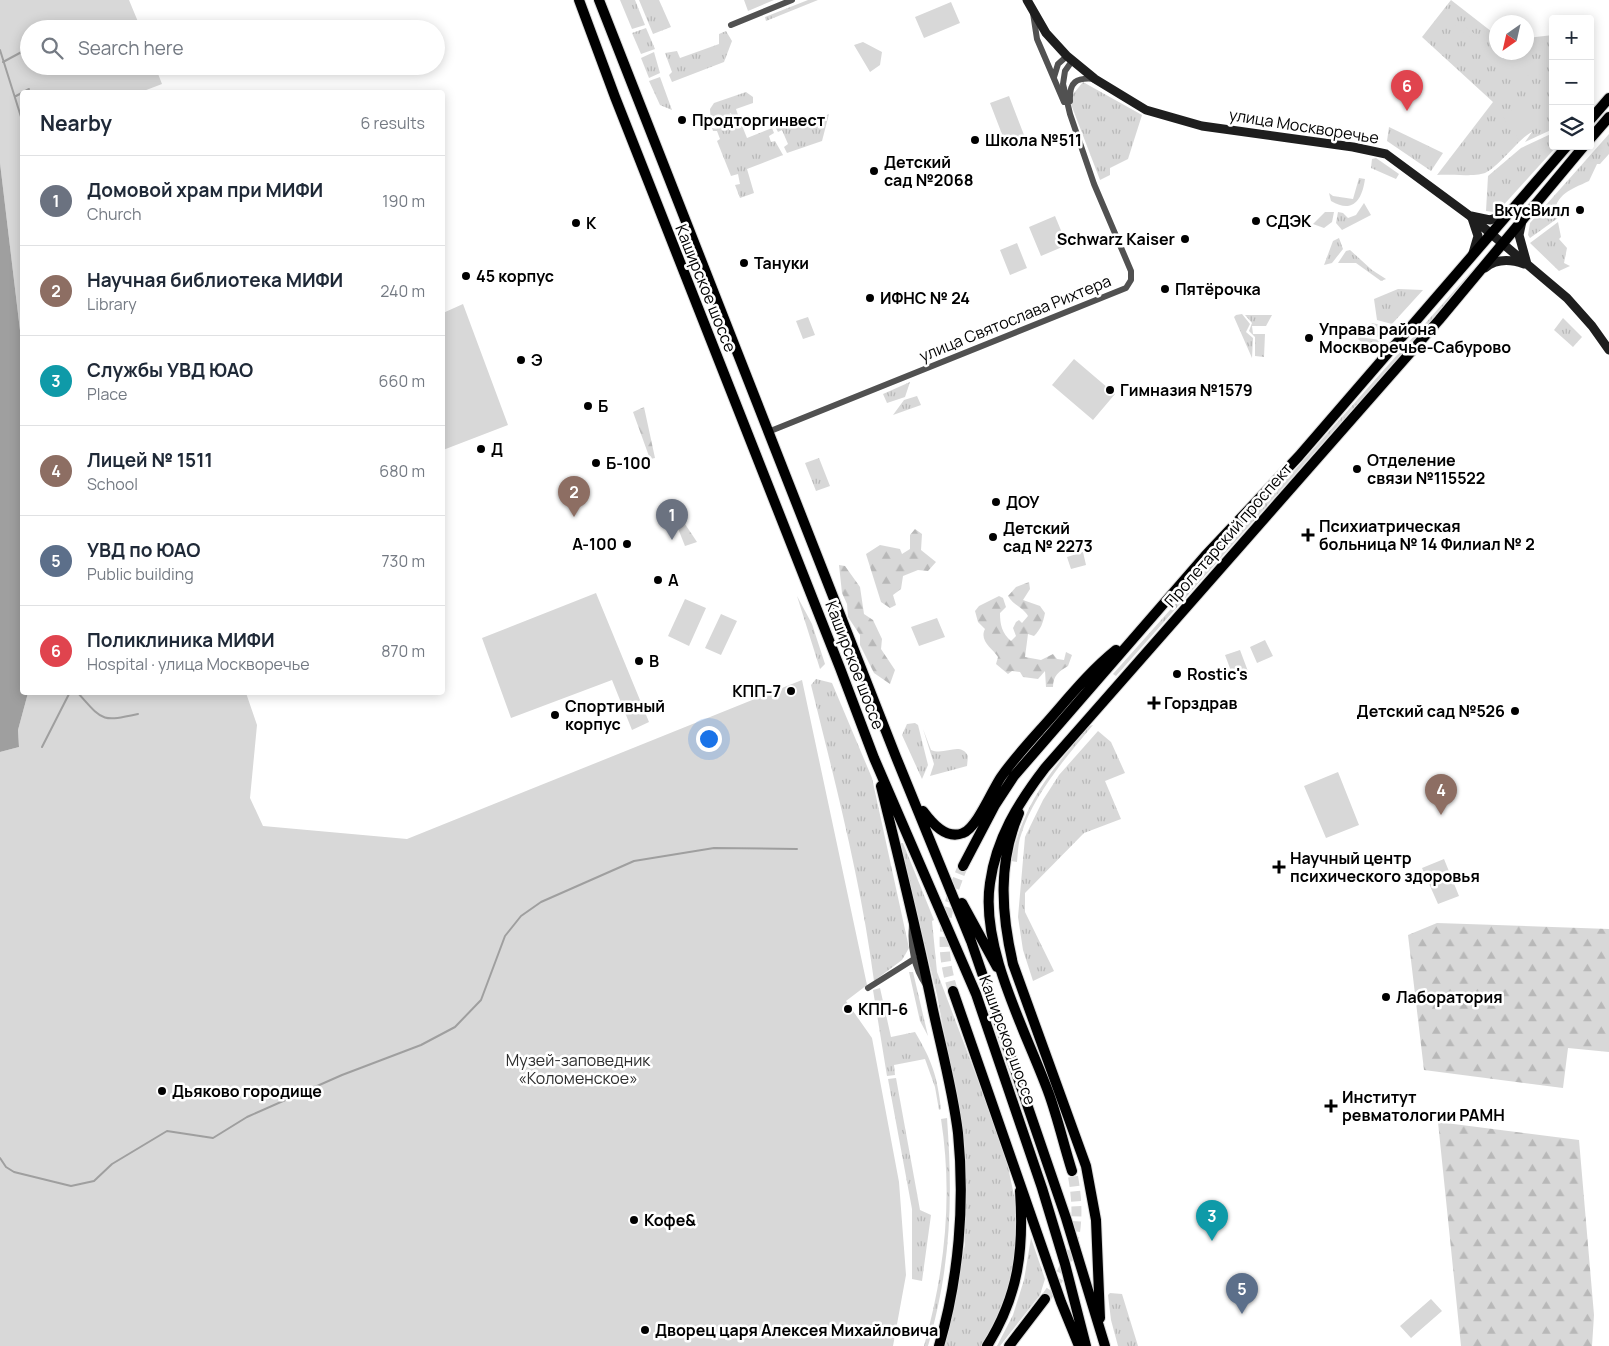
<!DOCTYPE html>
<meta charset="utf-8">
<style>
:root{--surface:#fff;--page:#f2f2f3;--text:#1f2937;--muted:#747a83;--line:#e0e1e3;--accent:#000}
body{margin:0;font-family:Manrope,sans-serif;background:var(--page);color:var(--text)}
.controls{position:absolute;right:15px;top:15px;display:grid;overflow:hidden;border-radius:5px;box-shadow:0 2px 12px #0003}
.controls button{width:45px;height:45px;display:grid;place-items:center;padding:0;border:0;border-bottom:1px solid var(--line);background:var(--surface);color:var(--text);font:25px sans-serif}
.compass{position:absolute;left:1489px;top:15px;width:45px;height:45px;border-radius:50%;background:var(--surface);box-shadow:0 2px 12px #0003;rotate:214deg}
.you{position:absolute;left:708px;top:738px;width:18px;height:18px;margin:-12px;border:4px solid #fff;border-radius:50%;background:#1a73e8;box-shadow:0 0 0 8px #1a73e833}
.badge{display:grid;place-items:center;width:32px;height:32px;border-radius:50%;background:var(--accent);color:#fff;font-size:16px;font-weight:700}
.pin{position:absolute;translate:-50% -41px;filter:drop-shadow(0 1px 2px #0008)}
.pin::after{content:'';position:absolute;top:26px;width:18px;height:15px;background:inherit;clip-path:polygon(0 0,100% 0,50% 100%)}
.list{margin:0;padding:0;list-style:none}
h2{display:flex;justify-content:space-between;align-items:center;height:65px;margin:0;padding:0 20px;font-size:21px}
h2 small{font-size:16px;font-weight:400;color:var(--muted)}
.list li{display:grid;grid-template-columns:32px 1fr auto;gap:15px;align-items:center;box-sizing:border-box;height:90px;padding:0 20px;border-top:1px solid var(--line)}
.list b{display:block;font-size:19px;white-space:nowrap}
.list p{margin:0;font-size:16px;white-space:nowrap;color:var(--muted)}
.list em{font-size:16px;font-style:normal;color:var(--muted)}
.icon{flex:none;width:28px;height:28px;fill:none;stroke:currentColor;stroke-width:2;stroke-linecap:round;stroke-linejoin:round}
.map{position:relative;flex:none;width:1609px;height:1346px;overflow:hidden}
.search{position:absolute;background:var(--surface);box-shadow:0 2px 12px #0003;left:20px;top:20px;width:425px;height:55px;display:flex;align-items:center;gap:12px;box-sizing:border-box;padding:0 18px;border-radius:28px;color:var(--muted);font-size:19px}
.panel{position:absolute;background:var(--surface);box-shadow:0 2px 12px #0003;left:20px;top:90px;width:425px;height:605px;border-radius:5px}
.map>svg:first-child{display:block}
.grass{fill:url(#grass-tufts)}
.forest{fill:url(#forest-firs)}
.green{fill:#d8d8d8}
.water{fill:#9f9f9f}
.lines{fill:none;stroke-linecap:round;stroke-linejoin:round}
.stream{stroke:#9f9f9f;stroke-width:2}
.primary-tunnel{stroke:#d9d9d9;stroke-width:10;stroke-dasharray:10 5;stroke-linecap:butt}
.primary-casing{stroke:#dbdbdb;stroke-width:12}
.street{stroke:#515151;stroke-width:6}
.secondary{stroke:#1e1e1e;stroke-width:9}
.primary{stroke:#000;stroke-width:10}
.poi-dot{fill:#000;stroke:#fff;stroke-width:2}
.labels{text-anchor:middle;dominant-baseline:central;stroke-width:5;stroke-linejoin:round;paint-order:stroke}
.poi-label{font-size:16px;font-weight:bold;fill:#000;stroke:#fff;text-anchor:start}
.street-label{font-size:16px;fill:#000;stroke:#fff}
.park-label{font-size:16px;fill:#2f2f2f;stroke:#fff}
</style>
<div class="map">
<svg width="1609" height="1346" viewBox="0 0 1609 1346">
<defs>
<pattern id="grass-tufts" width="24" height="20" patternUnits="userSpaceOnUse" patternTransform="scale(1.25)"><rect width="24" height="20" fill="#d8d8d8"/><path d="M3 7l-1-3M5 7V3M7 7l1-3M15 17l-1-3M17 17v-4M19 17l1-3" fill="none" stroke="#b8b8b8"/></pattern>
<pattern id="forest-firs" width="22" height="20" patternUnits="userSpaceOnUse" patternTransform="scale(1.25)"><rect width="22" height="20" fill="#d8d8d8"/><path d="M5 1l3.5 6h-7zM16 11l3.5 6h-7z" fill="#b8b8b8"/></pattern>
</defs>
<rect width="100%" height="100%" fill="#fff"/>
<!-- grass -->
<path class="grass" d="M620,0H635L645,25L632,29Z
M639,0H659L671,27L653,34Z
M808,0H818L766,21L765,17Z
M1451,0L1496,35V52H1526L1527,38L1553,35V129L1525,142L1532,132C1520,137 1499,167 1485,173C1474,177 1450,174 1437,175L1493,102L1422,37Z
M646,28L655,49L641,54L632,33Z
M726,31L732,41L724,62L672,82L669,75L672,72L665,53L677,51L680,58L719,44V34Z
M654,52L660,73L649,78L641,58Z
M660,77L672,110L660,105L649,81Z
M1083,82L1142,115L1128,159L1110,168V175L1100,180L1069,99Z
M746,92L753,97V103L736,109L738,115L732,118L731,113L712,121L714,125L711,126L710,109L714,103Z
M829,114L822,141L787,153L784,147L788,144L782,130L778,132L775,126L794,117L817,119Z
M739,118L747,138L772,128L774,133L769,136L771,142L775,141L783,155L747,169L754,193L740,198L735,185L740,184L738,174L731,176L717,141L720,139L717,131H713L712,128L723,130Z
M1389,127L1443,153L1431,171L1387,141Z
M1553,133V146H1557L1499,210L1494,212L1486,211L1488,176L1521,148Z
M1609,134V154L1600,164H1597L1589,181C1570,190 1557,193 1553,216L1558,218L1530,238L1528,235L1530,223Z
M1376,158L1399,174L1396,179L1371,168L1372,159Z
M1359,178L1365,179C1362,200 1353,214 1331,201L1329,193L1333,196L1353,199Z
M1364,203L1371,215L1342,230L1336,223L1338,212L1343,213L1348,218L1356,215Z
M1325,212H1334L1332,222L1324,228L1313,224Z
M1558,222L1561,237L1559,239L1567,248L1564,263L1570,266L1559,271L1530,243Z
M1339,238L1343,249L1332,263L1324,265L1333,241Z
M1350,250L1372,270L1386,279L1381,281L1356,263H1338L1346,251Z
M1478,264L1480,266L1116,676L1113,674Z
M1398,289L1423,290L1392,324L1377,320L1374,299Z
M1242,314L1250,324L1246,332L1253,338L1252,358L1234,317L1236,315Z
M1245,315H1272L1266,326H1252L1253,334H1265L1264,357L1255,356V337L1249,331L1252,323Z
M1563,318L1582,337L1573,347L1554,330Z
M1372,323L1389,327L1381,337L1362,335Z
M1360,337L1380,340L1368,355L1366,353L1369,349L1358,339Z
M910,382L905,397L887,403L883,394Z
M917,396L921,405L893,415L904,400Z
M819,458L830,486L816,491L805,463Z
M797,596L812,624L825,664L820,669Z
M816,679L832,683L872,778L909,948L902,960L874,981C861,881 835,782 811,685Z
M915,723L918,725L928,765L922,779L902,735L907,724Z
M1093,725C1067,756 1033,795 1021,835C1018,843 1018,853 1017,862L1011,861C1024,801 1051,771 1089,726Z
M923,729L931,750C945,756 960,741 968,756L967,766L930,776L934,764Z
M1098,731L1111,742L1125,773L1105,781L1121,819L1084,833L1025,893V912L1054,971L1033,981L1023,950L1018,917L1025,837L1043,800L1059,775Z
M900,843H903L934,920L932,921L937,972L993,1120L1007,1162L1016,1205L1019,1233L1009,1292L982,1346H944L965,1244V1146L937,995Z
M909,972H913L928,1036L920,1021Z
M880,988L891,1037L915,1032C932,1061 937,1075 941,1109L939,1110L935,1087L925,1059L894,1065L895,1075L887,1076L873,990Z
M896,1078L920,1210L931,1215L922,1281L912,1279V1209L888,1079Z
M947,1118C953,1200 951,1266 928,1346H924C945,1271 953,1196 941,1119Z
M1031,1238L1045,1279L1040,1295L1000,1346H997L1013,1315L1024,1280Z
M1110,1293L1122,1294L1138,1346H1118L1111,1320L1108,1295Z"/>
<!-- forest -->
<path class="forest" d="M644,407L655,458L650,459L633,412Z
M675,509L697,542L685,546L671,511Z
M915,529L922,534L921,550L936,562L928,571L918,570L903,576L901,589L893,595L896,605L890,608L881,602L866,554L880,545L900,549L902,554L910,549V535Z
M839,565L845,566L860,587L864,614L873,620L882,639L881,649L895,670L890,684L874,673L860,645V635L848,617L847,604L842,593Z
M1029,582L1030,589L1023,600L1040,606L1045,613C1043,623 1041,629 1034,636L1028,634L1025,657L1041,660L1053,654L1057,659L1064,660L1066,652L1072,655L1068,666C1059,671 1053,676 1053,687H1046L1045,671L1038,679L1023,677L1020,672L1012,671L1008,674L996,664L998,657C992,648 979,641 985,629L978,622L975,611L979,606L999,596L1003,598L1006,607L1000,613C1000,625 1002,633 1011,641L1016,636L1013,628L1016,622L1019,620L1022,623L1028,616C1023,607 1013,605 1008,596L1016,587Z
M1437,923L1609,929V1052L1568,1048L1563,1088L1424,1070L1408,935Z
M1438,1122L1579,1140L1594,1315L1592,1346H1461Z"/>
<!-- green -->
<path class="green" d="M0,0H129L141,29H29V66H155L162,84L141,92H22V347L0,163Z
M744,0H774L748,11Z
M951,2L960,23L924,38L915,17Z
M1459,21L1481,39L1478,43L1455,26Z
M863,42L882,52L880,65L870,72L854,45Z
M1542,59L1543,74L1516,76L1513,62Z
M1009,96L1024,135L1005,142L990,103Z
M1520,105L1536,127L1519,140L1503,117Z
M713 121a10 10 0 1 1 20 0a10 10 0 1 1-20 0Z
M1055,216L1067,245L1041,256L1029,227Z
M1017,243L1027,268L1010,275L1000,250Z
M463,304L508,425L443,450V313Z
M808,317L815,335L803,339L796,321Z
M1074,359L1115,394L1093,420L1052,385Z
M1083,552L1086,565L1071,569L1067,557Z
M596,593L649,722L632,730L612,680L511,718L482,638Z
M685,599L706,608L689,646L668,636Z
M721,614L737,621L721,655L705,648Z
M937,618L945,637L919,646L911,627Z
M1265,640L1273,656L1257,663L1250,647Z
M1240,650L1249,674L1234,679L1225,655Z
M802,680L867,985L846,1001L872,1038L899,1182L906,1275L893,1346H0V752L19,747L18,730L28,693H246L257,725L250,798L263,826L407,839Z
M1338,772L1359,825L1326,838L1304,786Z
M1444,859L1459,896L1438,904L1422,868Z
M1431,1299L1442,1311L1411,1338L1400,1326Z"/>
<!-- water -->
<path class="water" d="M0,163L22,347V692L28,693L18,730L19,747L0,752Z"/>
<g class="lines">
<!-- stream -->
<path class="stream" d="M0,50L22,120
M3,62L29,48
M16,96L29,89
M70,693H78C103,721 101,722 138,714
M42,747L70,692
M0,1158L6,1167L14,1172L71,1186L94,1181L112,1164L167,1131L213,1138L247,1117L342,1075L421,1045L455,1027L481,1000L505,936L521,916L541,902L634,861L714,848L797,849"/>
<!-- primary-tunnel -->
<path class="primary-tunnel" d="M953,991C938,944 944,911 963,866
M1045,1299C1076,1257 1082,1222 1072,1171"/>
<defs>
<path id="primary" d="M579,0L615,97L840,668L874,758L976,994L1042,1188L1065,1264L1086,1346
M599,0L896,757L971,941L1066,1218L1105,1346
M1590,120L1609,98
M1590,139L1609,117
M881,786C899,860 918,935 933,1010C942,1051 953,1092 958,1133C965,1203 959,1278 939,1346
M923,811C932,823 946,840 963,833C977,828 992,790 1001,777C1015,757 1032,739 1048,721C1070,696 1090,671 1116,650
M1019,813C998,862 1001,913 1013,964L1086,1166L1096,1220L1100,1318
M963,866L995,805L1014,776L1205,556L1299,456L1567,146
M962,903L997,967
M953,991L1061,1302L1079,1346
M1072,1171C1064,1146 1058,1119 1049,1094C1027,1033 980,949 990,883C996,839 1018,803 1045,768L1439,320L1584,146
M987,1346C1019,1295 1024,1249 1020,1191
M1009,1346L1045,1299"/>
</defs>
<!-- primary casing -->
<use href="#primary" class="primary-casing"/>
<!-- street -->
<path class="street" d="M1033,13L1037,39L1064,102
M731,25L792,0
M1054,77L1058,64L1067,56
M1070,101C1069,82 1076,77 1095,79
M768,432L1126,288L1131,280V271L1094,184L1070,114L1063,84L1065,71L1072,61
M912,926C910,946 914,968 926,985
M868,988L914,959"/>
<!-- secondary -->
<path class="secondary" d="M1027,0L1046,33L1067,56L1095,79L1146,110L1202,126L1353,147L1386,154L1470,216L1567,298L1592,326L1609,350
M1471,216L1490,220L1507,214
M1472,218L1478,236L1473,253
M1522,221L1519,235L1527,264
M1485,268C1496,259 1510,259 1524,264"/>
<!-- primary -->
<use href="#primary" class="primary"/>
</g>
<!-- markers -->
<g class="poi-dot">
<circle cx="682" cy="120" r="5"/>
<circle cx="975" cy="140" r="5"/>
<circle cx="874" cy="171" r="5"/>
<circle cx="1580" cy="210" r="5"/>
<circle cx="1256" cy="221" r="5"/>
<circle cx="576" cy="223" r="5"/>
<circle cx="1185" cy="239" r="5"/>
<circle cx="744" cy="263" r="5"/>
<circle cx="466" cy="276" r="5"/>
<circle cx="1165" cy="289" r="5"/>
<circle cx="870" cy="298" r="5"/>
<circle cx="1309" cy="338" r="5"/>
<circle cx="521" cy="360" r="5"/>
<circle cx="1110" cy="390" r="5"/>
<circle cx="588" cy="406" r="5"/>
<circle cx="481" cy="449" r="5"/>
<circle cx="596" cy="463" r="5"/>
<circle cx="1357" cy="469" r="5"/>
<circle cx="996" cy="502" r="5"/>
<path d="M1305.5 527.5h5v5h5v5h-5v5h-5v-5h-5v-5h5z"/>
<circle cx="993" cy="537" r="5"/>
<circle cx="627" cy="544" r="5"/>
<circle cx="658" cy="580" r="5"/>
<circle cx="639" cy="661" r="5"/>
<circle cx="1177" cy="674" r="5"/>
<circle cx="791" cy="691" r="5"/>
<path d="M1151.5 695.5h5v5h5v5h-5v5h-5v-5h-5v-5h5z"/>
<circle cx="1515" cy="711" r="5"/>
<circle cx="555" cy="715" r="5"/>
<path d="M1276.5 859.5h5v5h5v5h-5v5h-5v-5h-5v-5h5z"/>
<circle cx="1386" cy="997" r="5"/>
<circle cx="848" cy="1009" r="5"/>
<circle cx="162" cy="1091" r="5"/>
<path d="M1328.5 1098.5h5v5h5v5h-5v5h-5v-5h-5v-5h5z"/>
<circle cx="634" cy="1220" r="5"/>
<circle cx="645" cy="1330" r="5"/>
</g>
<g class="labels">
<!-- poi labels -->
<g class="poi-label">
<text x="692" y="120">Продторгинвест</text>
<text x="985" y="140">Школа №511</text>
<text x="884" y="162">Детский<tspan x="884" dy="18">сад №2068</tspan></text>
<text x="1570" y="210" text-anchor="end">ВкусВилл</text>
<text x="1266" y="221">СДЭК</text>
<text x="586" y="223">К</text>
<text x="1175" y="239" text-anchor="end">Schwarz Kaiser</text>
<text x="754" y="263">Тануки</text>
<text x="476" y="276">45 корпус</text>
<text x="1175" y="289">Пятёрочка</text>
<text x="880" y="298">ИФНС № 24</text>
<text x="1319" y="329">Управа района<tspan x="1319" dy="18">Москворечье-Сабурово</tspan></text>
<text x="531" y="360">Э</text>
<text x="1120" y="390">Гимназия №1579</text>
<text x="598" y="406">Б</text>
<text x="491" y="449">Д</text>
<text x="1367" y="460">Отделение<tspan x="1367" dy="18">связи №115522</tspan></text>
<text x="606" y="463">Б-100</text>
<text x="1006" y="502">ДОУ</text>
<text x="1319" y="526">Психиатрическая<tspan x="1319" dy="18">больница № 14 Филиал № 2</tspan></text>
<text x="1003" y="528">Детский<tspan x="1003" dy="18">сад № 2273</tspan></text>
<text x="617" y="544" text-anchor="end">А-100</text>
<text x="668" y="580">А</text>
<text x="649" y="661">В</text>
<text x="1187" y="674">Rostic's</text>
<text x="781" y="691" text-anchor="end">КПП-7</text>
<text x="1164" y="703">Горздрав</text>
<text x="565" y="706">Спортивный<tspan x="565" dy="18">корпус</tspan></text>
<text x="1505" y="711" text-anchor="end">Детский сад №526</text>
<text x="1290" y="858">Научный центр<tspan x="1290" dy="18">психического здоровья</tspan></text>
<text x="1396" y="997">Лаборатория</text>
<text x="858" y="1009">КПП-6</text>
<text x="172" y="1091">Дьяково городище</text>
<text x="1342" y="1097">Институт<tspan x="1342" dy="18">ревматологии РАМН</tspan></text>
<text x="644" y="1220">Кофе&amp;</text>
<text x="655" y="1330">Дворец царя Алексея Михайловича</text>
</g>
<!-- street labels -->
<g class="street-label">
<text transform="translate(1304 126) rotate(9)">улица Москворечье</text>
<text transform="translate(706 288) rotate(68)">Каширское шоссе</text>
<text transform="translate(1015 318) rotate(-22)">улица Святослава Рихтера</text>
<text transform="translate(1228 535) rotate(-49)">Пролетарский проспект</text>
<text transform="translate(855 665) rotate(69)">Каширское шоссе</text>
<text transform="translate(1008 1040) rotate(70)">Каширское шоссе</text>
</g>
<!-- park labels -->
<g class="park-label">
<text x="578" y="1060">Музей-заповедник<tspan x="578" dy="18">«Коломенское»</tspan></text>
</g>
</g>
</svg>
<div class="controls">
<button>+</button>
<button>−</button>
<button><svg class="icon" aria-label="layers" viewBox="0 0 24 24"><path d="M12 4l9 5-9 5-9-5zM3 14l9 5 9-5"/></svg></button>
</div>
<svg class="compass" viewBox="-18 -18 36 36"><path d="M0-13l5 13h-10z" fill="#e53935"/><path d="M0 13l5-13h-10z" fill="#747a83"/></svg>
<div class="you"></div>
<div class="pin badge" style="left:672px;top:540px;background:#6b7280">1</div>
<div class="pin badge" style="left:574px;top:517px;background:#8d6e63">2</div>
<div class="pin badge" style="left:1212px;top:1241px;background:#0f9aa8">3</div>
<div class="pin badge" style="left:1441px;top:815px;background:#8d6e63">4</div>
<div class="pin badge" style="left:1242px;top:1314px;background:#5c6f8a">5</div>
<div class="pin badge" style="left:1407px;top:111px;background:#e0444e">6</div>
<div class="search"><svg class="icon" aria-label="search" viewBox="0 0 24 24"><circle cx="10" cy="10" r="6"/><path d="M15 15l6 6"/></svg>Search here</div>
<section class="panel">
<h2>Nearby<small>6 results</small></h2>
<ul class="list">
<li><span class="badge" style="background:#6b7280">1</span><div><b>Домовой храм при МИФИ</b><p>Church</p></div><em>190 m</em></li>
<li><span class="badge" style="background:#8d6e63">2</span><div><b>Научная библиотека МИФИ</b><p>Library</p></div><em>240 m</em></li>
<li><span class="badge" style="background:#0f9aa8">3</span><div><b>Службы УВД ЮАО</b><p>Place</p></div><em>660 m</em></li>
<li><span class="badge" style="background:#8d6e63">4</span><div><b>Лицей № 1511</b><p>School</p></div><em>680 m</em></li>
<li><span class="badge" style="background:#5c6f8a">5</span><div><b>УВД по ЮАО</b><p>Public building</p></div><em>730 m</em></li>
<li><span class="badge" style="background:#e0444e">6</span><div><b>Поликлиника МИФИ</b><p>Hospital · улица Москворечье</p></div><em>870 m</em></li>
</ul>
</section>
</div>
